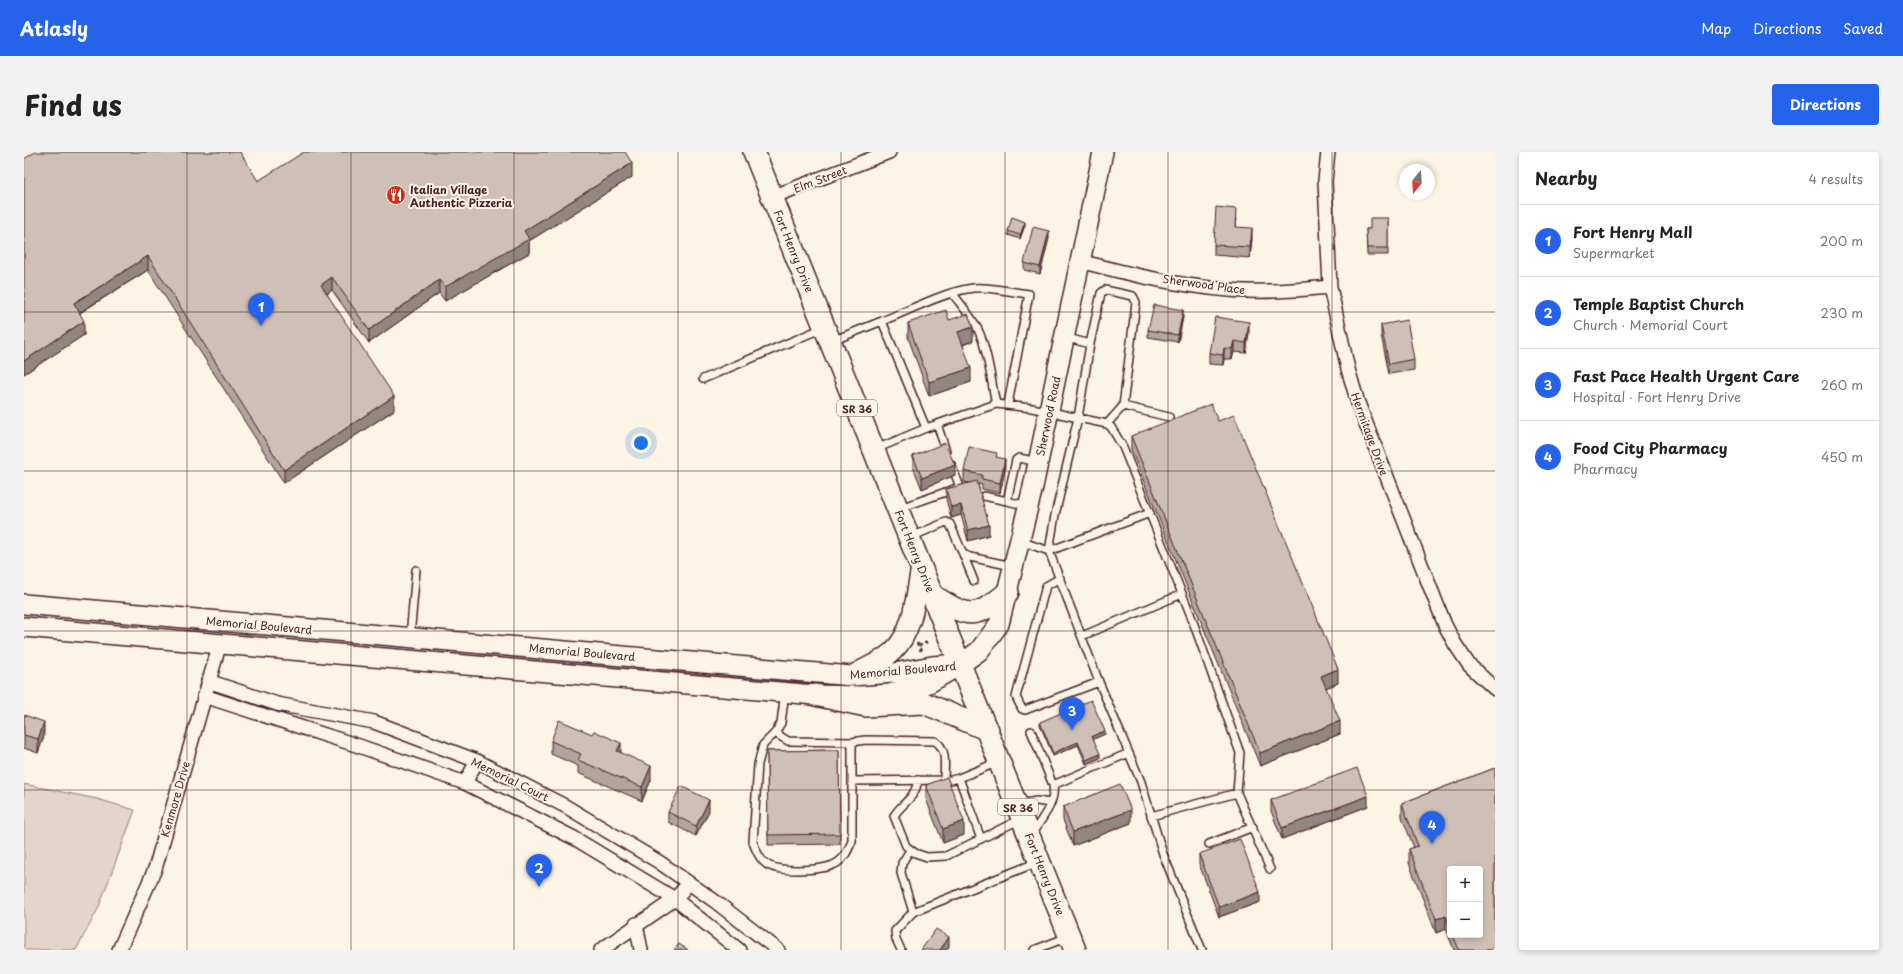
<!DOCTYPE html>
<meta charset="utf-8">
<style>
:root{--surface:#fff;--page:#f2f2f2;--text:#222;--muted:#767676;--line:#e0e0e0;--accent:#2563eb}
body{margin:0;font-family:"Playpen Sans",sans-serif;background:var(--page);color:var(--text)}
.controls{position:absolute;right:12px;bottom:12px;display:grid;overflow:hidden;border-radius:4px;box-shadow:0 2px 6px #0003}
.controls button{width:36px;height:36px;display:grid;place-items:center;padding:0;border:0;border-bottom:1px solid var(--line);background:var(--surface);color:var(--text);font:20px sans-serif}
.compass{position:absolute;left:1375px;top:12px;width:36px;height:36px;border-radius:50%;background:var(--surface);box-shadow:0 2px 6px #0003;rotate:198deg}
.you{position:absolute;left:617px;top:291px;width:14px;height:14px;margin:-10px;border:3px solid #fff;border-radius:50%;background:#1a73e8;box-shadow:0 0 0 6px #1a73e833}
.badge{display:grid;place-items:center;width:26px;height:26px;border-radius:50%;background:var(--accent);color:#fff;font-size:13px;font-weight:700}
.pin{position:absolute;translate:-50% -33px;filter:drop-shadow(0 1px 2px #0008)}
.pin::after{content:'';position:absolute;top:21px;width:14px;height:12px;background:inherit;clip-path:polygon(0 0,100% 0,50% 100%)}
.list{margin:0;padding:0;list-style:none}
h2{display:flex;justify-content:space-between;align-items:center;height:52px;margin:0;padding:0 16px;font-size:17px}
h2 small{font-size:13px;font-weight:400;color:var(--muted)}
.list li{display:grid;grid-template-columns:26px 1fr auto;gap:12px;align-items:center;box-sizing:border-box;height:72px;padding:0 16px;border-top:1px solid var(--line)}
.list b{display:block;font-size:15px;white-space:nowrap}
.list p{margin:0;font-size:13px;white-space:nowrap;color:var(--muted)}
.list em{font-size:13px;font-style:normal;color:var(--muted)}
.map{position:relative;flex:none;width:1471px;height:798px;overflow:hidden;border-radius:4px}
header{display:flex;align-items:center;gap:24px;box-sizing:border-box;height:56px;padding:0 20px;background:var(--accent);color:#fff}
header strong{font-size:19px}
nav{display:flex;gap:22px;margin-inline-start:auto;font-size:14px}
.intro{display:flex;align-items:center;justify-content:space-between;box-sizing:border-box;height:96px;padding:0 24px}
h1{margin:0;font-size:28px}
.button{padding:10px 18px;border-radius:4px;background:var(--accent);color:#fff;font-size:14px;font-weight:700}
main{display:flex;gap:24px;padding:0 24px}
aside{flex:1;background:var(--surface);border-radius:4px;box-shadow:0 2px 6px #0003}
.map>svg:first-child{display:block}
.garden{fill:#e2d5ca;stroke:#967a7a}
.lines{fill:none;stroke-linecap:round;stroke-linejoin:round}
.lane-casing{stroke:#4a1f2b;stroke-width:10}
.street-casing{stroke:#4a1f2b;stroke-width:16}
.secondary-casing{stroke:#4a1f2b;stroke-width:22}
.primary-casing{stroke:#4a1f2b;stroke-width:24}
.path{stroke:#4a1f2b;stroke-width:2.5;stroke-dasharray:3 3;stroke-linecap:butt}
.lane{stroke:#fcf5e5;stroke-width:7}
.street{stroke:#fcf5e5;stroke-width:13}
.secondary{stroke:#fcf5e5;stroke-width:19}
.primary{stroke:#fcf5e5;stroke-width:21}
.wall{fill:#b2a59d;stroke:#4a1f2b;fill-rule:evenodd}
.shaded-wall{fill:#918680;stroke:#4a1f2b}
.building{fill:#cfc0b7;stroke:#4a1f2b}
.grid{fill:none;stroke:#4a1f2b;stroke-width:1;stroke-opacity:0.55}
.labels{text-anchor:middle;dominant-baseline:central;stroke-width:4;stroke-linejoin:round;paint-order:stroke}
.shield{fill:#fcf5e5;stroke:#7f5f63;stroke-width:1}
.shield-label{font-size:10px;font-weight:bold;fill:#4a1f2b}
.street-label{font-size:11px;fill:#4a1f2b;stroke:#fcf5e5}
.poi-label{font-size:11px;font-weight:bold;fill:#4a1f2b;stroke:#fcf5e5;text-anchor:start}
</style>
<header>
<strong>Atlasly</strong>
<nav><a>Map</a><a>Directions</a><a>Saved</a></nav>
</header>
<div class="intro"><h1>Find us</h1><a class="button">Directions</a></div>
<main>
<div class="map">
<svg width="1471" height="798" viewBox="0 0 1471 798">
<rect width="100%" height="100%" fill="#fcf5e5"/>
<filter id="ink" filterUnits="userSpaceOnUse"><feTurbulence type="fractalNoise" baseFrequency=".025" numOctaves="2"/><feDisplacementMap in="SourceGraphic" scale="8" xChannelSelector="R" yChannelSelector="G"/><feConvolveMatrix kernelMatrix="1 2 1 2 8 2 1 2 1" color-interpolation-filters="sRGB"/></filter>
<g filter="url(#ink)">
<!-- garden -->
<path class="garden" d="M0,632L73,647L111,658L74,757L52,798H0Z"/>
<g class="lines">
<defs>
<path id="lane" d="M928,141C938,154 950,167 956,182C965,204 967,229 972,252
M1040,185L1066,192
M808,189L858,169
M679,227L799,176
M1099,254L1112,150L1109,144L1081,138L1077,141L1066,192L1054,266L1031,363L1025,399L1126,361
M913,272L922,299
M1083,272L1099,254L1145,265
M902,276L858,169C884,159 916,142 943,137C962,133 985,140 1005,142L984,252
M852,297L902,276L972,252L1008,256L1083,272L1087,275L1099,295L1167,464L1216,601L1213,641
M960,344L983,349
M1004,354L983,349L992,308L995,306L1014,310
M876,356L936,335L927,312
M887,385L922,370L926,372L939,402L946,405L988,414
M996,389L1025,399L1075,530L1117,630L1139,702L1178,798
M939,402L950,429
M1036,426L1022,434L992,545L998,557L1001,558L1075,530
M1058,484L1158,442
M386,485L392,418
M1007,579L1029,633L1105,601
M751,581L764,589L828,590V689C824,698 821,706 813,711C800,719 759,720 746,714C737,711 732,699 729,690L734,612L739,593L751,581L757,571L761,540
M828,590L841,588L911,589C924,597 920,614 920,628
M935,626L957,687
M894,628C891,648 878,650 870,664L882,694L891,701L903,705L922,704L997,667
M828,629L927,628L935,626L974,610
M994,652L1013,649L1026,651
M1127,664L1213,641L1246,717
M1008,682C1017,667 1032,652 1029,633
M1185,692L1229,675
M886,698L878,711L877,721L889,760
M877,798L872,787L871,779L889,760L1014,710
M1010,798L1044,785"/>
<path id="street" d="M1304,0L1301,29L1306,135L1324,217L1334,251L1421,473L1431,492L1445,513L1471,537
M748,45L865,0
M1056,109C1103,122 1156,134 1205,138C1239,141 1273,138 1306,135
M184,529L253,552L350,570L453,609L541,654L635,710L692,750L754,798
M180,544L335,594L441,631L550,686L651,747L715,798
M441,631L453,609
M612,772L617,798
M95,798L131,717L196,491
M577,798L651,747L665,731"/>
<path id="secondary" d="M0,452L828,524L870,521L908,514L935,512
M0,475L791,543L837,544L866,542L905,531L937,512L955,499L975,472L1009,335L1079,0
M831,522C843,515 859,509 869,499C890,480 892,441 897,415"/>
<path id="primary" d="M730,0L1051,798
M910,444C946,467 951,467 984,440
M791,543L842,554L900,551L964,578"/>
</defs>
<!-- lane casing -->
<use href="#lane" class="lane-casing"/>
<!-- street casing -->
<use href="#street" class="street-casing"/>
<!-- secondary casing -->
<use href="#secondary" class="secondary-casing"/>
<!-- primary casing -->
<use href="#primary" class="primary-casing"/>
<!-- path -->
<path class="path" d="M893,491L898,501
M895,494L903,490"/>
<!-- lane -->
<use href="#lane" class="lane"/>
<!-- street -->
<use href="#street" class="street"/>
<!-- secondary -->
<use href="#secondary" class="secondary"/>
<!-- primary -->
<use href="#primary" class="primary"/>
</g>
<!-- wall -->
<path class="wall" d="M0,7L234,29L608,25L505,89V101L421,149L415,141L345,191L308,138L303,142L370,258L260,331L124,118L56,161L60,183L0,222Z
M1364,66V103H1343L1342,77H1346Z
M1212,67L1211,75L1228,86L1226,106L1190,103V93Z
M1001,73L996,87L984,83V79Z
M1025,86L1016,122L1000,118V111Z
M1159,165L1154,190L1124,185V178Z
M925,168L949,189L939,193L947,230L905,244L884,185V171Z
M1357,173L1390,207V218L1365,222L1357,183Z
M1225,181L1222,201L1210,200L1208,207H1200L1199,213L1185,212V201Z
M1194,269L1314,531L1302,536L1316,582L1236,614L1107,298V284Z
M889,304L931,323L898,337L889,315Z
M973,305L981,318L976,341L958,337V333L954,332L965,383L944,389L937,363L927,366L922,347V337L946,331L940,330V319Z
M0,563L20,584L14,601L0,596Z
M1016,570L1081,582L1069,587L1076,606L1062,612L1054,593L1029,604L1016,573Z
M527,589L597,601L627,628L618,649L554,621V614L527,602Z
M815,598L816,692L744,693L743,599Z
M1471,616V798H1430L1422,777L1412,781L1385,711V697L1390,696L1378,665V651ZM1426,717H1456V783H1426Z
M902,633L940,683L919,691L902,647Z
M1247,648L1344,654L1258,687L1247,659Z
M1039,655L1107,671L1049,694L1039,668Z
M685,659L672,684L644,670V660Z
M1175,702L1236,750L1195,765L1175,712Z"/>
<!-- shaded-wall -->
<path class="shaded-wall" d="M608,11V25L505,89V101L421,149V135L500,79Z
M1001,70V73L996,87V83Z
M1228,76V86L1226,106V95Z
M1025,79V86L1016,122V115Z
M124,104V118L50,164V151Z
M308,125V138L297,146V133Z
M415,128V141L345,191V178Z
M1159,158V165L1154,190V183Z
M60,169V183L0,222V209Z
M1225,170V181L1222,201V191Z
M949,175V189L934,194V180Z
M1210,189V200L1208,207V197Z
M1200,196V207L1199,213V203Z
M947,216V230L905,244V230Z
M370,244V258L260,331V318Z
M981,307V318L976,341V331Z
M931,313V323L898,337V326Z
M937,353V363L927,366V355Z
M965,373V383L944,389V378Z
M1314,517V531L1297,538V524Z
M1316,569V582L1236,614V601Z
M20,570V584L14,601V587Z
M1081,579V582L1068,588V584Z
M1054,590V593L1029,604V601Z
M597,591V604L593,599Z
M1076,602V606L1062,612V608Z
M627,614V628L618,649V635Z
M1344,644V654L1258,687V676Z
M685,648V659L672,684V674Z
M1107,658V671L1049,694V680Z
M940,669V683L919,691V677Z
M1236,740V750L1195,765V755Z
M1422,764V777L1412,781V767Z
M925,785V795L923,798H916Z"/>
<!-- building -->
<path class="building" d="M11,0H216L234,29L280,0H601L608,11L500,79L505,87L421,135L415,128L345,178L308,125L297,133L370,244L260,318L124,104L50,151L60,169L0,209V7Z
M1192,55L1212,57L1211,75L1228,76L1226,95L1190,93Z
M988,65L1001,70L996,83L984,79Z
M1346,66H1364V96H1343L1342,77H1346Z
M1009,75L1025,79L1016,115L1000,111Z
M1130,153L1159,158L1154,183L1124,178Z
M922,158L925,168L944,162L949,175L934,180L947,216L905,230L884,171Z
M1191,165L1225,170L1222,191L1210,189L1208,197L1200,196L1199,203L1185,201Z
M1383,168L1390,207L1365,212L1357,173Z
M1187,252L1194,269L1210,263L1314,517L1297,524L1316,569L1236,601L1107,284Z
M921,291L931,313L898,326L889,304Z
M945,295L973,301L972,305L981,307L976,331L958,327V323L940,319Z
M953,329L965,373L944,378L937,353L927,355L922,337Z
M1067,548L1081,579L1068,584L1076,602L1062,608L1054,590L1029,601L1016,570Z
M0,563L20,570L14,587L0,583Z
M535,568L568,582L570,579L597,591L593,599L627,614L618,635L554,608L557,602L527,589Z
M815,598L816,682L744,683L743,599Z
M1333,616L1344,644L1258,676L1247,648Z
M1471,616V796L1466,798H1435L1429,783H1456V717H1426V775L1422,764L1412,767L1385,697L1394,694L1378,651Z
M923,625L940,669L919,677L902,633Z
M1096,632L1107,658L1049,680L1039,655Z
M657,634L685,648L672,674L644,660Z
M1216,687L1236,740L1195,755L1175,702Z
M912,777L925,785L916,798H897Z
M655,792L664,798H650Z"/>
</g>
<!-- grid -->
<path class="grid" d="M163,0V798M327,0V798M490,0V798M654,0V798M817,0V798M981,0V798M1144,0V798M1308,0V798M0,160H1471M0,319H1471M0,479H1471M0,638H1471"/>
<!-- icons -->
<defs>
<symbol id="restaurant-disc" viewBox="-11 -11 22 22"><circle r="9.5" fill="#c8321e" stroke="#fcf5e5"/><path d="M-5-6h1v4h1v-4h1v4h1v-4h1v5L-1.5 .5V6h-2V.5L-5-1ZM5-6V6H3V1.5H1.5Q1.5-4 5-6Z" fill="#fff"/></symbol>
</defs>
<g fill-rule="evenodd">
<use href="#restaurant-disc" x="361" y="32" width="22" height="22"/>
</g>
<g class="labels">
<!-- shield labels -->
<g class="shield">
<rect x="813" y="248" width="40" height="16" rx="3"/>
<rect x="974" y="647" width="40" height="16" rx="3"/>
</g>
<g class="shield-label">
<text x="833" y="256">SR 36</text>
<text x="994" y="655">SR 36</text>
</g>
<!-- street labels -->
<g class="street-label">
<text transform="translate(796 27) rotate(-21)">Elm Street</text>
<text transform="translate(770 99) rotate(68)">Fort Henry Drive</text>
<text transform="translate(1180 132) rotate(8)">Sherwood Place</text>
<text transform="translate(1024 264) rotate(-78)">Sherwood Road</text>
<text transform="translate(1346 282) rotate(70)">Hermitage Drive</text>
<text transform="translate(891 399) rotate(68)">Fort Henry Drive</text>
<text transform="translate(235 473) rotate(5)">Memorial Boulevard</text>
<text transform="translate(558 500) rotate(5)">Memorial Boulevard</text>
<text transform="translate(879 518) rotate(-5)">Memorial Boulevard</text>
<text transform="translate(486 627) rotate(26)">Memorial Court</text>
<text transform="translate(151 647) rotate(-74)">Kenmore Drive</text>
<text transform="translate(1021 722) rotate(68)">Fort Henry Drive</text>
</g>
<!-- poi labels -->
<g class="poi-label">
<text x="386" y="37">Italian Village<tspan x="386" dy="13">Authentic Pizzeria</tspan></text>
</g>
</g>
</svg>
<div class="controls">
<button>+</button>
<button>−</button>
</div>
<svg class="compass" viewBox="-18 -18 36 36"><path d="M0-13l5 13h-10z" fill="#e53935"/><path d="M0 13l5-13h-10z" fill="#767676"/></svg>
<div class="you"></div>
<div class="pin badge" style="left:237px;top:174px">1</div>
<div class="pin badge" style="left:515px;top:735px">2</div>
<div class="pin badge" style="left:1048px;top:578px">3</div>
<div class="pin badge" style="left:1408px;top:692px">4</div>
</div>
<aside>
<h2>Nearby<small>4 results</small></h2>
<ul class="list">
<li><span class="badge">1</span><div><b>Fort Henry Mall</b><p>Supermarket</p></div><em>200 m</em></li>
<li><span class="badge">2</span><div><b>Temple Baptist Church</b><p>Church · Memorial Court</p></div><em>230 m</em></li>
<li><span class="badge">3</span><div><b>Fast Pace Health Urgent Care</b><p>Hospital · Fort Henry Drive</p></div><em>260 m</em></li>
<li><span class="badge">4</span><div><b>Food City Pharmacy</b><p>Pharmacy</p></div><em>450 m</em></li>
</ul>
</aside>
</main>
